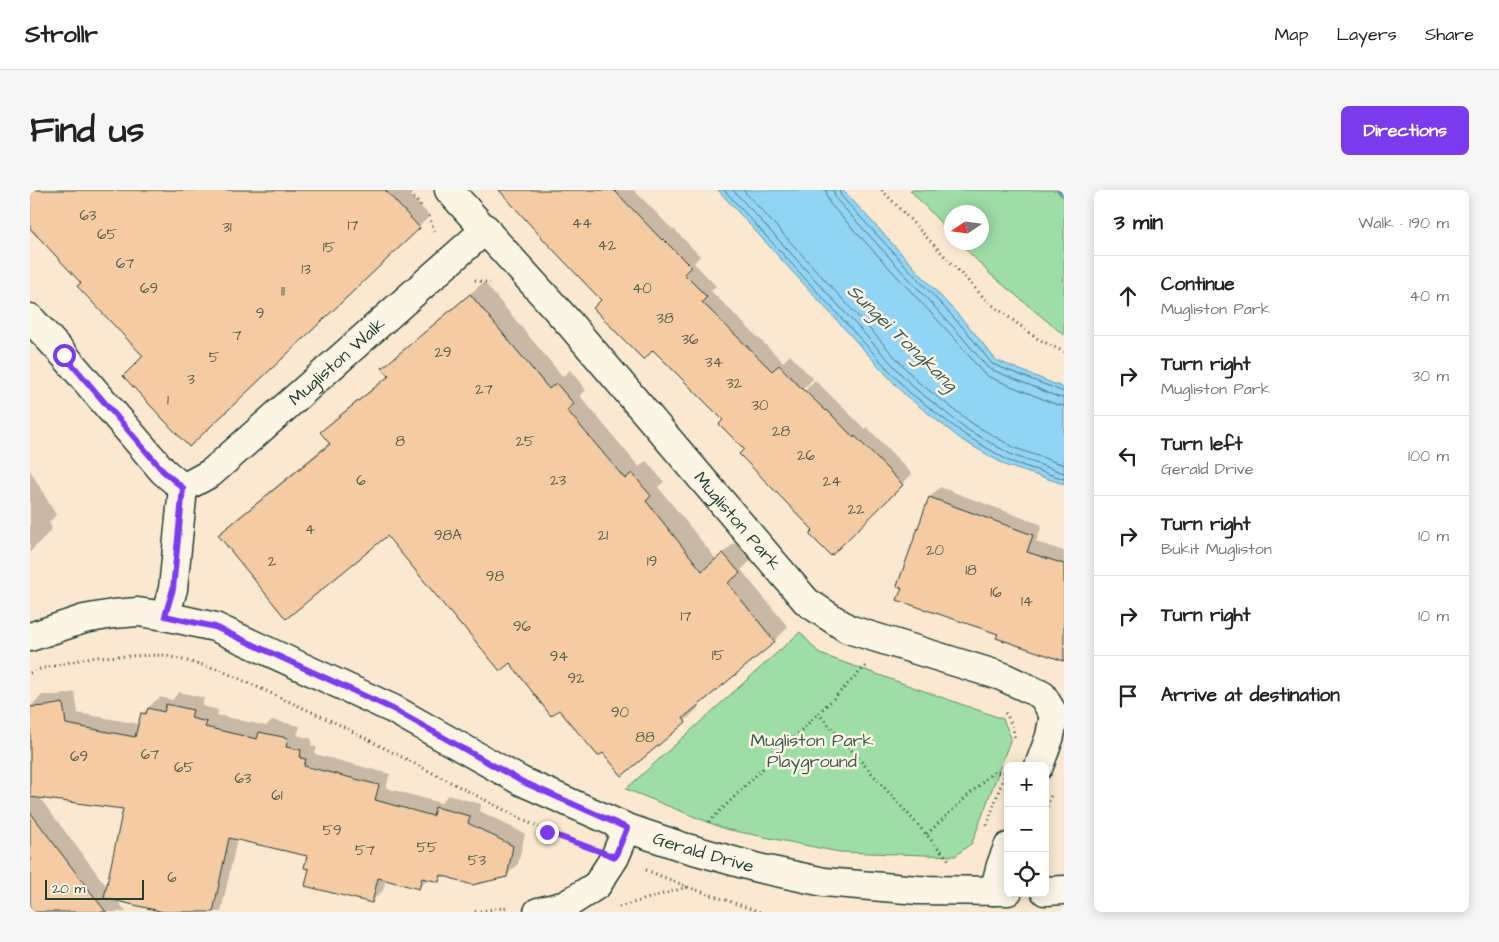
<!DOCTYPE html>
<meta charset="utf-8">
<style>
:root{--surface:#fff;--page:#f6f6f6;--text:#222;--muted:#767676;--line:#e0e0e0;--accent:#7c3aed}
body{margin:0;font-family:"Architects Daughter",sans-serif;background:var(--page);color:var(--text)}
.controls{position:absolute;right:15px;bottom:15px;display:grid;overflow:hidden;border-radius:8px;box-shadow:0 2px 12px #0003}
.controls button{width:45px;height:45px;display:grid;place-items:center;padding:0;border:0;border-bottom:1px solid var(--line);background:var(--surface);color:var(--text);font:25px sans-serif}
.compass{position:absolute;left:914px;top:15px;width:45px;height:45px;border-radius:50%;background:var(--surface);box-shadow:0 2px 12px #0003;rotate:257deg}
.scale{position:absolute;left:15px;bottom:12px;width:99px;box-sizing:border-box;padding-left:5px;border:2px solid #1f3d34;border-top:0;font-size:14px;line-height:18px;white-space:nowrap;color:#1f3d34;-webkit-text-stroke:4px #fcf5e5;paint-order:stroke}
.stop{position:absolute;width:15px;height:15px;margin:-11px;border:4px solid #7c3aed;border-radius:50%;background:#fff}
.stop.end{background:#7c3aed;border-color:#fff;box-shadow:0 1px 5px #0008}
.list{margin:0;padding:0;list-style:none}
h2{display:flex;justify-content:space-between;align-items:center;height:65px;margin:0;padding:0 20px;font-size:21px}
h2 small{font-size:16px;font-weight:400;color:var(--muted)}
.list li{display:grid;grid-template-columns:32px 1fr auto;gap:15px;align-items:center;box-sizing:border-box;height:80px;padding:0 20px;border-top:1px solid var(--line)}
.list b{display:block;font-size:19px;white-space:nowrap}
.list p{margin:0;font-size:16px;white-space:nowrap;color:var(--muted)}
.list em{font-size:16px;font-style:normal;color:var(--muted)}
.icon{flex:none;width:28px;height:28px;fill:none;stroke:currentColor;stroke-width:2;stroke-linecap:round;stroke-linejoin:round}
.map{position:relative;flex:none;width:1034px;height:722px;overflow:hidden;border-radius:8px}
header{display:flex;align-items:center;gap:30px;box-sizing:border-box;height:70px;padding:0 25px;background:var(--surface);border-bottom:1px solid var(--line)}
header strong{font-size:24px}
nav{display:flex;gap:28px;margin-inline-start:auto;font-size:18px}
.intro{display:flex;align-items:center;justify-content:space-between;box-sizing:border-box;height:120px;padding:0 30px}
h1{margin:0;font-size:35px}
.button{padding:12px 22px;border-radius:8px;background:var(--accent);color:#fff;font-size:18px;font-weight:700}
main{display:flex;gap:30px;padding:0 30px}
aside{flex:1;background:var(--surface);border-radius:8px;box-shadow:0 2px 12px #0003}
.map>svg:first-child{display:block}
.green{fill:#9edda5;stroke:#5e8d6c}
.water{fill:#91d4f3;stroke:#6398a7}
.shadow{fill:#0003;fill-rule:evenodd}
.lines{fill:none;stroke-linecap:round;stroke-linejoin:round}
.shore{stroke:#4d7980;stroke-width:1}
.stream{stroke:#6398a7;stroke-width:10}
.building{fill:#f4cba3;stroke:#1f3d34}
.minor-casing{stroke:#1f3d34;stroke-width:31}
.path{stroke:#1f3d34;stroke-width:3;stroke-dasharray:1 4;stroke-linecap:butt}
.minor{stroke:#fcf5e5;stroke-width:28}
.route{stroke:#7c3aed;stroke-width:6}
.labels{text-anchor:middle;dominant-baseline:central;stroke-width:5;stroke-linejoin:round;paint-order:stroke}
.number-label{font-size:15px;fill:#546050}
.street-label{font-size:18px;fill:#1f3d34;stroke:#fcf5e5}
.park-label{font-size:18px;fill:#385d4b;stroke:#fcf5e5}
.water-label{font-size:19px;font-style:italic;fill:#365b5a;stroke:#fcf5e5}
</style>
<header>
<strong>Strollr</strong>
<nav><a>Map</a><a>Layers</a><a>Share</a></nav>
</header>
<div class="intro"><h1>Find us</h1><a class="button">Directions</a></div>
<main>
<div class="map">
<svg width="1034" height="722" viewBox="0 0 1034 722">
<rect width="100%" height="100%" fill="#fae8d1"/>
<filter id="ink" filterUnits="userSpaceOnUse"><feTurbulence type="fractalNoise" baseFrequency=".02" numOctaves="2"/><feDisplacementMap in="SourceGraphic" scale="10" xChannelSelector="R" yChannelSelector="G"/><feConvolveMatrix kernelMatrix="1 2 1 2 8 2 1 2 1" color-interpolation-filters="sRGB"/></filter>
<g filter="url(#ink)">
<!-- green -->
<path class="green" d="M880,0H1034V145L960,84L930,53L952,52V22H922L921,44Z
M770,442L790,464L973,529L981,548L942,653L925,666L809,662L695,639L596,599Z"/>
<!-- water -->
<path class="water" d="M688,0H813L941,139L966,170L1034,198V294L977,276L932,250L875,205Z"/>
<!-- shadow -->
<path class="shadow" d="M0,0H375L400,26L159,255L115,166L53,93L9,45L7,47L0,40Z
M471,0H604L643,40L644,39L670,66L664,73L686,96L681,101L753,172L760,165L783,189L768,204L770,206L785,190L835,239L837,237L882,284L801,365L785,340L716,259L695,230L573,110Z
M454,92L533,187L540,180L556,200L550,206L609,277L616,271L634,292L628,297L686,369L707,351L722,369L711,380L758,437L744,451L667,515L669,517L655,531L592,584L573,561L357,345H190L203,332L300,252L292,242L305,229L359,185L354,178L367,165Z
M0,280L26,325L19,332L22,339L0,362Z
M910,297L1012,335L1006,352L1034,361V470L971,444L873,397L900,307Z
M45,502L48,523L109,534L112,524L124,512L131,507L142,510L149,502L174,508L172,516L188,520L187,525L236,536L242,530L270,536L267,545L282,549L281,556L287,557L285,564L360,584L356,598L411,613L418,605L451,614L450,621L495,644L488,674L476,686L414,685L408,691L398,689L389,698L356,689L353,700L341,712L281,678L278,665L207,649L191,722H139L87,710L96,722H0V517L12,505H29ZM9,607L95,618L77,697Z"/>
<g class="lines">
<!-- shore -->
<path class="shore" d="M694,0L879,202L935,245L979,271L1034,289
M703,0L883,197L938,240L982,265L1034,283
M713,0L888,192L943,234L985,258L1034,275
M796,0L797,7L800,14L927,151L952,182L959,187L1025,214L1034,216
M803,0L806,9L932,147L958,178L1028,207L1034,208
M809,0L811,6L937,142L962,174L1034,202"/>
<!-- stream -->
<path class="stream" d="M1032,0L1034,2"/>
</g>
<!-- building -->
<path class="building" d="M0,0H355L390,38L159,257L93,186L113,166L47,96L51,93L0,38Z
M469,0H584L632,50L633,49L661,77L654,84L677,107L672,112L742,181L749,175L773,200H774L796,221L797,220L824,248L825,246L873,295L801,366L779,344L783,340L709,264L714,259L689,234L693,230L623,160L614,170L593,149L563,118L571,110L513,49Z
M440,104L519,199L526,193L544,214L537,220L595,289L602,283L621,306L616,311L672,381L693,363L710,383L698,393L745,452L653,528L656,532L592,586L573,563L568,566L529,520L521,526L480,473L470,481L433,436L432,437L357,346L256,429L188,345L300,254L290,242L359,186L352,178Z
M899,307L1003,345L997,362L1034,374V471L966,448L968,444L867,410L872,398L867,396Z
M33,513L36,534L105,547L111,523L116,524L118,518L134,522L136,514L163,520L161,528L177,532L175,537L227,549L229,542L258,548L256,557L271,560L270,568L276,569L274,576L349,595L345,610L403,626L405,617L440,626L438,633L483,656L477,687L442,695L411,685L409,692L392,688L389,699L348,688L342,713L275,696L279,679L274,678L277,666L199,648L183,722H134L74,708L93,619L0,607V517L16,516Z
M0,622L43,679L76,722H0Z"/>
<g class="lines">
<defs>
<g id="minor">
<path id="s1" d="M419,0L540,134L777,412L818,439L971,486L1012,505L1024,525L1020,546L1009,576"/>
<path d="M0,128L34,165L133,281L153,298"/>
<path id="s2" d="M153,298L181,283L456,39"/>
<path d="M135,426L143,399L153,298"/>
<path id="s3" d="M0,447L54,429L83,424L108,422L135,426L185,437L363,519L491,591L597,638L653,657L728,678L794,692L888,700L978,701"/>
<path d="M964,701L971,675L978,657"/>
<path d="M1015,701L1034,700"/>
<path d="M508,722L536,715L567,695L585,667L597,638"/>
</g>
</defs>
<!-- minor casing -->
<use href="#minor" class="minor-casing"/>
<!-- path -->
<path class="path" d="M377,0L392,17
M852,0L957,111L1008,149L1034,162
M399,26L405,43
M445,90L460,93
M0,483L6,480L62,467L134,465L188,479L306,533L517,642L552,654
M788,523L919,670
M975,523L977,525L983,538L985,549
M1015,621L1022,603
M679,632L836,476
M957,635L977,577
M897,644L962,583L975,582
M616,680L658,697L730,722
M589,717L657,697
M445,722L478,717"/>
<!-- minor -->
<use href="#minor" class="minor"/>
</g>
</g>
<g class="lines" filter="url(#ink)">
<!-- route -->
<path class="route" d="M34,165L133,281L153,298L143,399L135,426L185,437L363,519L491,591L597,638L585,667L517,642"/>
</g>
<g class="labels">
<!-- number labels -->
<g class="number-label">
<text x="58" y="25">63</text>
<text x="552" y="33">44</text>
<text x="323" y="35">17</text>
<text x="197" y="37">31</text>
<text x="77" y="44">65</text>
<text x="577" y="55">42</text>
<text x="299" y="57">15</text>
<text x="95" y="73">67</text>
<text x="276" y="79">13</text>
<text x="119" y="98">69</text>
<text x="612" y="98">40</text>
<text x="253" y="101">11</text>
<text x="230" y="123">9</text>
<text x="635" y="128">38</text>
<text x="207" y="145">7</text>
<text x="660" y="149">36</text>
<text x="413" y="162">29</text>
<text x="184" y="167">5</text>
<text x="684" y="172">34</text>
<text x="161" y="189">3</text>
<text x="704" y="193">32</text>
<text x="454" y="199">27</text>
<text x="138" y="210">1</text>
<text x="730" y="215">30</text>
<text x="751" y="241">28</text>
<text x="370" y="251">8</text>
<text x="495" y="251">25</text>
<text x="776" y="265">26</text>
<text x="331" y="290">6</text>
<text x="528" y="290">23</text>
<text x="802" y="291">24</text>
<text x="826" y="319">22</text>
<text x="280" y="339">4</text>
<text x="418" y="345">98A</text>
<text x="573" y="345">21</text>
<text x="905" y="360">20</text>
<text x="242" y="371">2</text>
<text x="622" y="371">19</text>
<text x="941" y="380">18</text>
<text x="465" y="386">98</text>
<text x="966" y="402">16</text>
<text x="997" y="411">14</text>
<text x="656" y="426">17</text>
<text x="492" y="436">96</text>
<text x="688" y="465">15</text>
<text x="529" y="466">94</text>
<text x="546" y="488">92</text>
<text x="590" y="522">90</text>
<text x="615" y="547">88</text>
<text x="120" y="564">67</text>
<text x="49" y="566">69</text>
<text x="154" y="577">65</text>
<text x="213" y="588">63</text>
<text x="247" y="605">61</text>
<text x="302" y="640">59</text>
<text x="397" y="657">55</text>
<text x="335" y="660">57</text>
<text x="447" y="670">53</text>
<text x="142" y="687">6</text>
</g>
<!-- street labels -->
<g class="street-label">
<text stroke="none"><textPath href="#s2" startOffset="200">Mugliston Walk</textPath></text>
<text stroke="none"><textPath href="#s1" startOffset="439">Mugliston Park</textPath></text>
<text stroke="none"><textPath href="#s3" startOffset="729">Gerald Drive</textPath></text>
</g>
<!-- park labels -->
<g class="park-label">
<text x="782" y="550">Mugliston Park<tspan x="782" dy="21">Playground</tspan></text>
</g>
<!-- water labels -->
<g class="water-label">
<text transform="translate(872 148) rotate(44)">Sungei Tongkang</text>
</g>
</g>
</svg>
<div class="controls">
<button>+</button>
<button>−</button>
<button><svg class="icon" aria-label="locate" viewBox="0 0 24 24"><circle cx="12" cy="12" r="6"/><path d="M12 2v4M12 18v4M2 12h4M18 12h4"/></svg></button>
</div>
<svg class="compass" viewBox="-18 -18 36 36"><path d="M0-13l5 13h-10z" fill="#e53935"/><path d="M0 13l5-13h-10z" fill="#767676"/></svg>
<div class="scale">20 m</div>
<div class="stop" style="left:34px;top:165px"></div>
<div class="stop end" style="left:517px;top:642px"></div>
</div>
<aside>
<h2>3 min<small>Walk · 190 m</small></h2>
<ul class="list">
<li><svg class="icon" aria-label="ahead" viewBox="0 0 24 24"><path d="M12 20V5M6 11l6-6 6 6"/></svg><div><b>Continue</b><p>Mugliston Park</p></div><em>40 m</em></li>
<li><svg class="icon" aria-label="right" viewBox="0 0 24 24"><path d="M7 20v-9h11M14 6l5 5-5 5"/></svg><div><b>Turn right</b><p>Mugliston Park</p></div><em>30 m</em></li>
<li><svg class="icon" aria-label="left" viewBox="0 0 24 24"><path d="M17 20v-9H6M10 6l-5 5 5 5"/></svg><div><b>Turn left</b><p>Gerald Drive</p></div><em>100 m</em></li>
<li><svg class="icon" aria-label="right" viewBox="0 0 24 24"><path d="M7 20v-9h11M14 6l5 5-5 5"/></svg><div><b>Turn right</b><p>Bukit Mugliston</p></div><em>10 m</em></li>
<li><svg class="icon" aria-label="right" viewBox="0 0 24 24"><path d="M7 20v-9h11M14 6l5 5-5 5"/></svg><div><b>Turn right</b></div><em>10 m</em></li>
<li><svg class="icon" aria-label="arrive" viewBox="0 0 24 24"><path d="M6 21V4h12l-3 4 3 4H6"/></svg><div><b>Arrive at destination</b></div></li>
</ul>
</aside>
</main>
